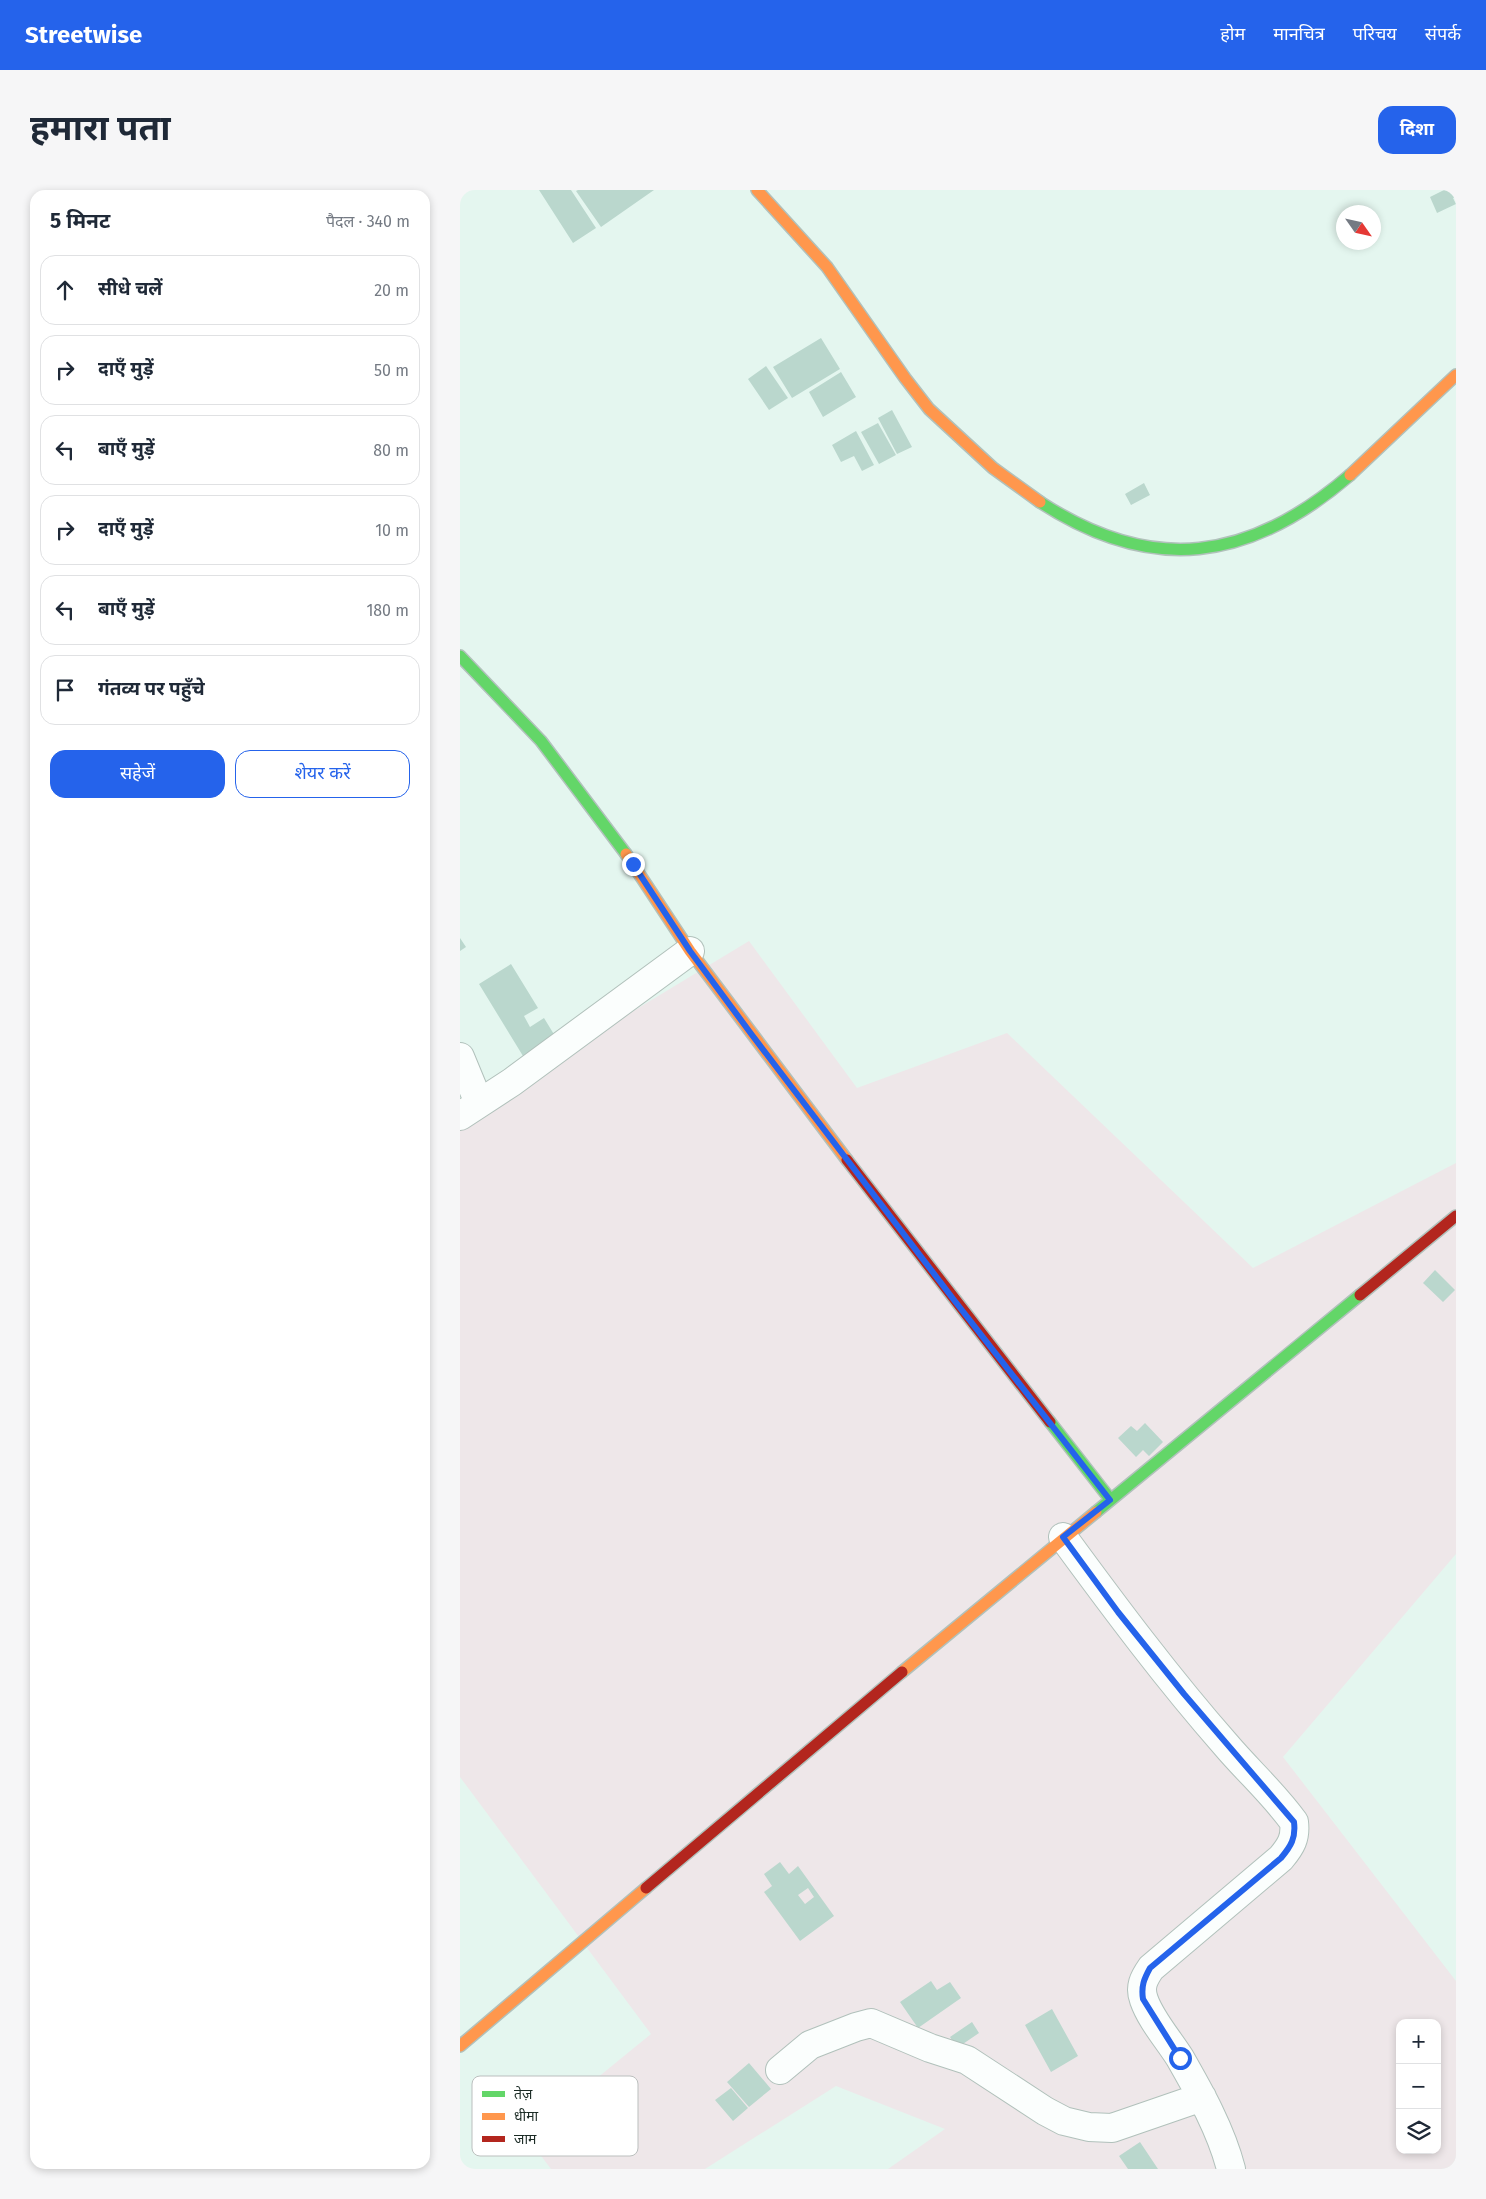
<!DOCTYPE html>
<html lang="hi">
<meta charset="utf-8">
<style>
:root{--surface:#fff;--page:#f6f6f7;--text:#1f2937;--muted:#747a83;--line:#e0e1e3;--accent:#2563eb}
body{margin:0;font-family:"Fira Sans","Noto Sans Devanagari",sans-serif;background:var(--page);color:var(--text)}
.controls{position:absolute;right:15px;bottom:15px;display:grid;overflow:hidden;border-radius:10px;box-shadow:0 2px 8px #0003}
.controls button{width:45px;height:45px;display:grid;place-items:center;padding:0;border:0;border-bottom:1px solid var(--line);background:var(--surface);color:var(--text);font:25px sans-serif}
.compass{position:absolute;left:876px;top:15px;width:45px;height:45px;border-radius:50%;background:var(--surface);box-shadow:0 2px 8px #0003;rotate:124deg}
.stop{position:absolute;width:15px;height:15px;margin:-11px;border:4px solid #2563eb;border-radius:50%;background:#fff}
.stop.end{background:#2563eb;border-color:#fff;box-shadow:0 1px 5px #0008}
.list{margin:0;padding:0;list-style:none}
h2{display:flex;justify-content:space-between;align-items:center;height:65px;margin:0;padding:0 20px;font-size:21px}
h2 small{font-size:16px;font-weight:400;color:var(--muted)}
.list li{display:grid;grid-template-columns:32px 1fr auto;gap:15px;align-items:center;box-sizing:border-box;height:70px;margin:0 10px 10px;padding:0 10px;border:1px solid var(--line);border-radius:15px}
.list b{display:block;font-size:19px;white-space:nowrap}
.list em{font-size:16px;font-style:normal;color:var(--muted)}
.actions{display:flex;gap:10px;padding:15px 20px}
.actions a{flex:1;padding:11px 0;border:1px solid var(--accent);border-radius:15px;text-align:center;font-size:18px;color:var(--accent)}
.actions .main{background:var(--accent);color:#fff}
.icon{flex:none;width:28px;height:28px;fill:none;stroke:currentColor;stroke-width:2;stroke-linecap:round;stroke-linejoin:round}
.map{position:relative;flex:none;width:996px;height:1979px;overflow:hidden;border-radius:15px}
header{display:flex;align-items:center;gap:30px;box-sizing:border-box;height:70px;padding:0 25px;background:var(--accent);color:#fff}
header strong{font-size:24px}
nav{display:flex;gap:28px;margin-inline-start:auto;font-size:18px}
.intro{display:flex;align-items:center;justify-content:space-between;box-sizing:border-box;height:120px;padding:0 30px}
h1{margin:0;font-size:35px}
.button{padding:12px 22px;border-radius:15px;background:var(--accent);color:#fff;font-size:18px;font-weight:700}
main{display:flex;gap:30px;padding:0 30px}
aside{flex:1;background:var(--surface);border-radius:15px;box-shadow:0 2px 8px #0003}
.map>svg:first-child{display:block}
.green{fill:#eee7e9;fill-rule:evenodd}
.building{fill:#bad7cd;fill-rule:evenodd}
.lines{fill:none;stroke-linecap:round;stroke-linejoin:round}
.street-casing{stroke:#b1c1bb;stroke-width:30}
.fast-casing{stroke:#b1c1bb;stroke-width:14}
.slow-casing{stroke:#b1c1bb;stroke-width:14}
.jam-casing{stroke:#b1c1bb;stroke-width:14}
.street{stroke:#fbfefd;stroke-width:28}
.fast{stroke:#63d668;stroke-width:11}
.slow{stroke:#ff974d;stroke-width:11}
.jam{stroke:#b3261e;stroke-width:11}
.route{stroke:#2563eb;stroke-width:6}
.key{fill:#fff;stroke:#bbbfbe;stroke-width:1}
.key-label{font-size:14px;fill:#1b2b25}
</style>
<header>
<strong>Streetwise</strong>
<nav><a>होम</a><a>मानचित्र</a><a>परिचय</a><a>संपर्क</a></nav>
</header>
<div class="intro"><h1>हमारा पता</h1><a class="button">दिशा</a></div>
<main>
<aside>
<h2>5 मिनट<small>पैदल · 340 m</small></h2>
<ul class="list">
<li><svg class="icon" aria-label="ahead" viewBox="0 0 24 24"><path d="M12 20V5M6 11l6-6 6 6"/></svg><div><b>सीधे चलें</b></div><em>20 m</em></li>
<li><svg class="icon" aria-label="right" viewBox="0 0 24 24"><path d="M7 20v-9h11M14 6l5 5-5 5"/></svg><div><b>दाएँ मुड़ें</b></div><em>50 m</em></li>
<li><svg class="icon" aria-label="left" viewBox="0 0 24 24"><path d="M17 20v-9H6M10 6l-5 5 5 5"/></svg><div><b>बाएँ मुड़ें</b></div><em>80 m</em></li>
<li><svg class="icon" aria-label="right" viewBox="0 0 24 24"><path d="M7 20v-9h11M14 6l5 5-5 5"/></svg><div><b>दाएँ मुड़ें</b></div><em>10 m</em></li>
<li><svg class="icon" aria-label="left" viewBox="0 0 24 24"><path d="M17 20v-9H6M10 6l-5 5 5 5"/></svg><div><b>बाएँ मुड़ें</b></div><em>180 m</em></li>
<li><svg class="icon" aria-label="arrive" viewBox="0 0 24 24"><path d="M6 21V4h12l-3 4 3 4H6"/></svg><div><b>गंतव्य पर पहुँचे</b></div></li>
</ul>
<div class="actions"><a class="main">सहेजें</a><a>शेयर करें</a></div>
</aside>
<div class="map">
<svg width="996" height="1979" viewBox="0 0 996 1979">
<rect width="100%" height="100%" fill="#e4f6ef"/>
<!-- green -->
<path class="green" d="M289,751L397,898L547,843L793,1078L996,973V1364L823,1567L996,1791V1979H428L485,1939L376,1896L245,1979H91L66,1946L191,1844L0,1587V926ZM940,1833H977V1960H940Z"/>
<!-- building -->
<path class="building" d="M79,0H111L136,38L113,53Z
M118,0H194L141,37L116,1Z
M984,0H996V7L993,8L996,14L977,23L970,7Z
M361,148L380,179L332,208L313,177Z
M306,176L328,208L309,220L288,189Z
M381,182L396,207L363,227L349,202Z
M432,220L452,257L437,264L418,228Z
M418,233L436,265L419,274L401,242Z
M396,241L414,275L402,281L394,266L381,272L372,255Z
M684,293L690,305L671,315L665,304Z
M0,748L6,757L0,761Z
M51,774L78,818L64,826L70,837L84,828L95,846L63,866L19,794Z
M975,1080L995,1100L983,1112L963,1093Z
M685,1233L703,1252L689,1266L683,1260L676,1267L658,1248L671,1236L677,1241Z
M320,1672L329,1684L338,1676L374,1726L340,1751L304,1702L312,1696L304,1684ZM348,1698L354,1707L345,1714L338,1705Z
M471,1791L477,1800L490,1792L501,1808L458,1838L440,1812Z
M592,1819L618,1866L591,1882L565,1835Z
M512,1832L519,1843L497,1858L490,1847Z
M289,1873L311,1899L289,1917L267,1892Z
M271,1898L288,1918L273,1931L255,1910Z
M680,1952L698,1979H668L659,1966Z"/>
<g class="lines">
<defs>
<path id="street" d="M0,867L19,913
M0,926L52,892L230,761
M603,1347C655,1418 708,1489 766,1555C788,1581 814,1604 834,1632C836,1648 831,1656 821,1668L691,1778C684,1788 679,1797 684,1810C691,1830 708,1849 720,1868C740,1903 761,1940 771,1979
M320,1880L350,1855L396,1837L411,1833L470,1858L507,1870L585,1921L604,1931L629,1937L652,1938L742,1907"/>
<path id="fast" d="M580,312C692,385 789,372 890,285
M0,466L81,551L166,664
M590,1232L650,1309
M636,1322L900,1105"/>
<path id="slow" d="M297,0L367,77L445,188L469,219L533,278L580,312
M890,285L996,185
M166,664L230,761L387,970
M442,1482L636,1322
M0,1856L186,1698"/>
<path id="jam" d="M387,970L590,1232
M900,1105L996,1026
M186,1698L442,1482"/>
</defs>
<!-- street casing -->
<use href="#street" class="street-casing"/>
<!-- fast casing -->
<use href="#fast" class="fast-casing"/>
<!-- slow casing -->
<use href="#slow" class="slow-casing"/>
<!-- jam casing -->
<use href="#jam" class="jam-casing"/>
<!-- street -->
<use href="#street" class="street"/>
<!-- fast -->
<use href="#fast" class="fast"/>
<!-- slow -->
<use href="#slow" class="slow"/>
<!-- jam -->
<use href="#jam" class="jam"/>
</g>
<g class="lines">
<!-- route -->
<path class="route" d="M173,674L230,761L292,845L494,1110L650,1310L603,1347L658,1422L724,1504L834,1632C836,1648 831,1656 821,1668L690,1778C684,1789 681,1796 683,1809L720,1868"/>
</g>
<!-- legend -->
<rect x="12" y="1886" width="166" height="80" rx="8" class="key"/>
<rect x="22" y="1901" width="23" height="6" fill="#63d668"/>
<rect x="22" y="1923" width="23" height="7" fill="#ff974d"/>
<rect x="22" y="1946" width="23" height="6" fill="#b3261e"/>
<g class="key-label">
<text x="54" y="1909">तेज़</text>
<text x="54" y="1931">धीमा</text>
<text x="54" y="1954">जाम</text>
</g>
</svg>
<div class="controls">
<button>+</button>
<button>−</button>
<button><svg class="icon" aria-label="layers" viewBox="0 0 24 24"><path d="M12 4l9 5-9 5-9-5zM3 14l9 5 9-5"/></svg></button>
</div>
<svg class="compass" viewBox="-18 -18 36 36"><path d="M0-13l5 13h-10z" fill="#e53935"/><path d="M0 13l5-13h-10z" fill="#747a83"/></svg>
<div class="stop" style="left:720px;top:1868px"></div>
<div class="stop end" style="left:173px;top:674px"></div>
</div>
</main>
